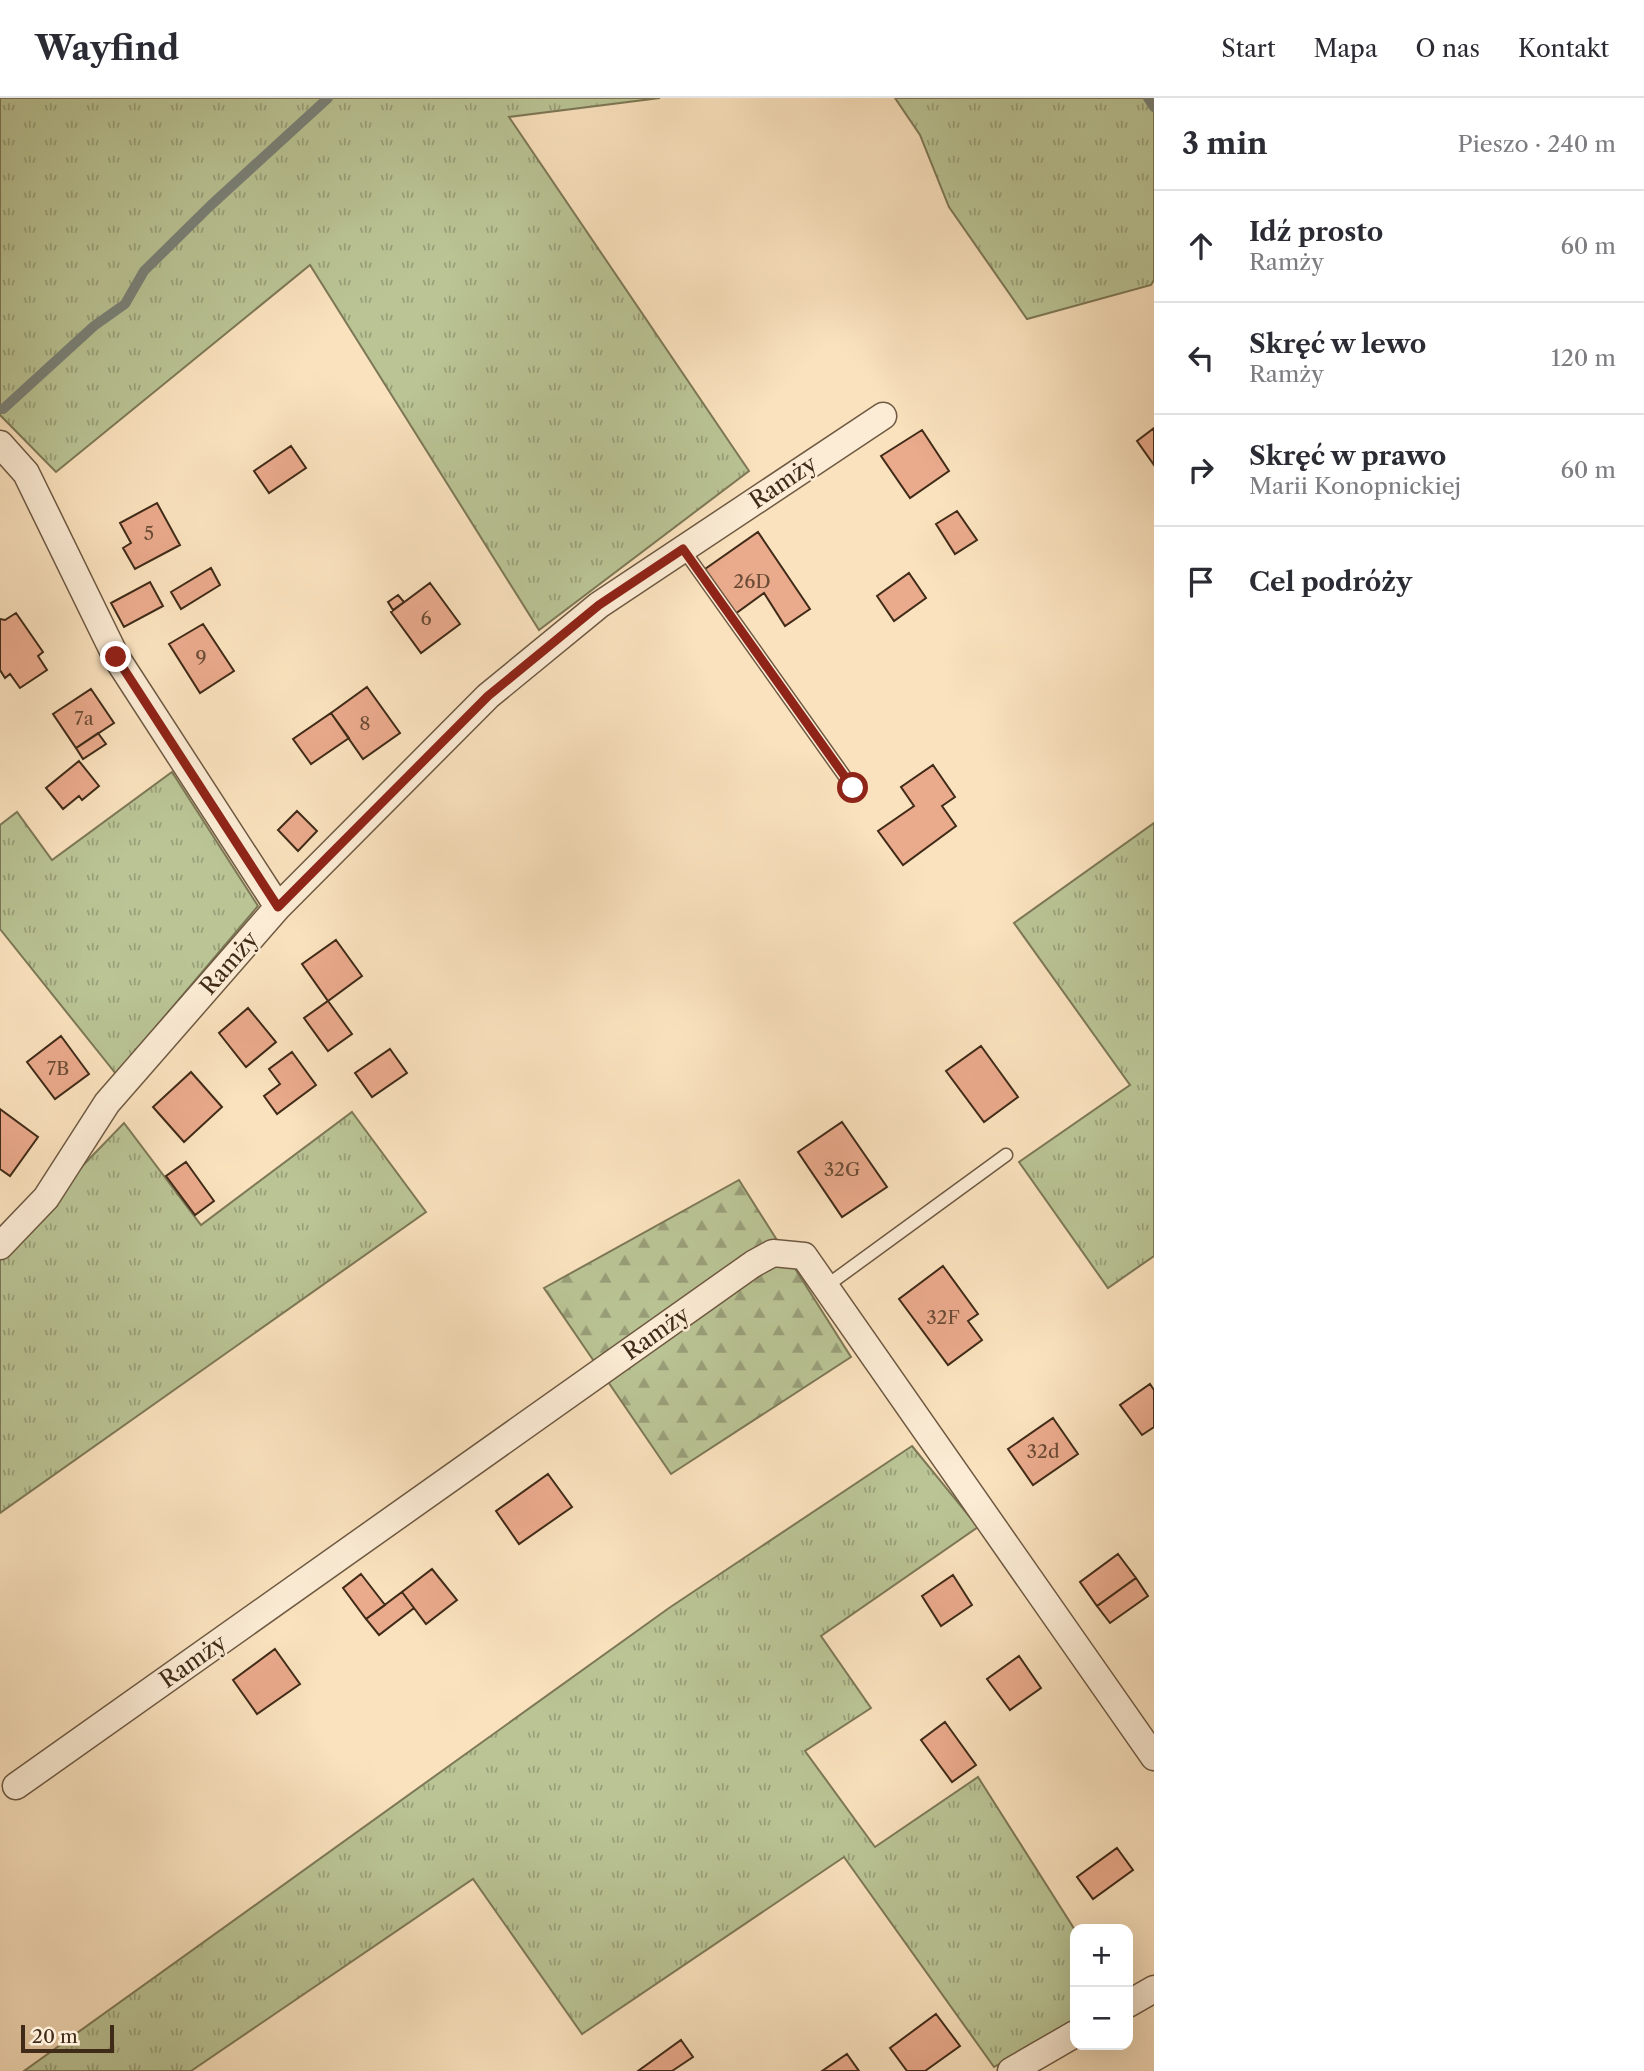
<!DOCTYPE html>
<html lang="pl">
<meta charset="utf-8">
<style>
:root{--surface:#fff;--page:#f7f7f7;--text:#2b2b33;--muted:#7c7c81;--line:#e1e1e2}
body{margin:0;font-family:"Libre Caslon Text",serif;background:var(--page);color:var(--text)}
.controls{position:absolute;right:21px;bottom:21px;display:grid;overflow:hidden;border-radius:14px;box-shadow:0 7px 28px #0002}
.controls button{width:63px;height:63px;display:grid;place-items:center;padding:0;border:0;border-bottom:2px solid var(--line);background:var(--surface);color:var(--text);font:35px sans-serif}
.scale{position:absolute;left:21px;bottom:18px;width:93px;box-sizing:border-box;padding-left:7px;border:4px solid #402b18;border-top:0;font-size:19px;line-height:24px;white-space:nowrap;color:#402b18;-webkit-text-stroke:5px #fcecd5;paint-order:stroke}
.stop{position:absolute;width:21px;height:21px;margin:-16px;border:5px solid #8f2418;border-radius:50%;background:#fff}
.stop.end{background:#8f2418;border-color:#fff;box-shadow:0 2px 7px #0008}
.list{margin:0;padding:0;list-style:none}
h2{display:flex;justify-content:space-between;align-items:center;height:91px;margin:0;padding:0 28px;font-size:30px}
h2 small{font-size:23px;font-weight:400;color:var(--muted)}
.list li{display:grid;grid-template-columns:46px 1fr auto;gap:21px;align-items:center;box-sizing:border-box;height:112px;padding:0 28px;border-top:2px solid var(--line)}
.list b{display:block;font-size:26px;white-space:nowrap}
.list p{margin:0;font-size:23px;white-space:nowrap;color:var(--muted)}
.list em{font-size:23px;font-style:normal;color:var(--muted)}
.icon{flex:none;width:38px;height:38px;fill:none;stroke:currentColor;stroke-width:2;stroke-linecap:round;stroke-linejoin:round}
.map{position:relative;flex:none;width:1154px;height:1973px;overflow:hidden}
header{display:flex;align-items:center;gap:42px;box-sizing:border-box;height:98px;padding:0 35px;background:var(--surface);border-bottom:2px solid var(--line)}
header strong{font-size:33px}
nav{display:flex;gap:38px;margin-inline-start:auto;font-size:24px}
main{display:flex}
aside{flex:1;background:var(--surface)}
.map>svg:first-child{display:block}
.grass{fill:url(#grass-tufts);stroke:#7d7856;stroke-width:2}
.forest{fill:url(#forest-firs);stroke:#7d7856;stroke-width:2}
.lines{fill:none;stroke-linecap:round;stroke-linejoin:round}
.stream{stroke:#7a8279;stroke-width:10}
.building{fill:#eaaa8c;stroke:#402b18;stroke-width:2}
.lane-casing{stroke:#6e5942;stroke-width:15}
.street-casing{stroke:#6e5942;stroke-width:29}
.lane{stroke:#fcecd5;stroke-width:12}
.street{stroke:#fcecd5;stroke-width:26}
.route{stroke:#8f2418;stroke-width:9}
.labels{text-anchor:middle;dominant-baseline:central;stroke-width:5;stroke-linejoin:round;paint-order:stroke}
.number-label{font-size:19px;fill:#6a4b35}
.street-label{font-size:23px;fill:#402b18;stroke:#fcecd5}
</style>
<header>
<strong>Wayfind</strong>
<nav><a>Start</a><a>Mapa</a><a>O nas</a><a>Kontakt</a></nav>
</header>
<main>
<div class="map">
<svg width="1154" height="1973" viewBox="0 0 1154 1973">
<defs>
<pattern id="grass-tufts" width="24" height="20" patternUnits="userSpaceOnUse" patternTransform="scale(1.75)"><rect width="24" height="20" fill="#bac495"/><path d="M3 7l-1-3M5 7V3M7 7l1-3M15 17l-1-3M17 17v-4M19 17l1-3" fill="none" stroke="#999f79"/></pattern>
<pattern id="forest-firs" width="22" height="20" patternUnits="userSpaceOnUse" patternTransform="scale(1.75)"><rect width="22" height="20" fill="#bac495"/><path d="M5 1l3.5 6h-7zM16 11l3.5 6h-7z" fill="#999f79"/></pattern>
</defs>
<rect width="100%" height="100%" fill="#fae2be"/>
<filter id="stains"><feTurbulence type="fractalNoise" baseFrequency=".00286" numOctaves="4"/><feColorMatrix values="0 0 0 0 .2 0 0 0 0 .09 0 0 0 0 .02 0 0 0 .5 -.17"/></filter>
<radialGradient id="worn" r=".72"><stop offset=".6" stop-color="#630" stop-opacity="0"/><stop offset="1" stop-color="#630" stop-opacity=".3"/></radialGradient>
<!-- grass -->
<path class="grass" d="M0,0H660L509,19L749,373L539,532L310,167L56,374L0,317Z
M895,0H1154V182L1151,187L1027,221L949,109L920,37Z
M172,674L258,808L116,976L0,831V727L17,714L52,762Z
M1154,725V1158L1108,1190L1019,1064L1130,987L1014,825Z
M352,1014L426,1114L0,1415V1153L124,1025L201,1127Z
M912,1348L978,1429L821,1538L871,1610L805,1653L875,1749L978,1679L1075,1832V1923L994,1969L844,1759L582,1936L473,1781L191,1973H24L669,1510Z"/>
<!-- forest -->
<path class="forest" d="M739,1082L851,1259L671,1376L544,1190Z"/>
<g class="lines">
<!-- stream -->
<path class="stream" d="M1148,0L1154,9
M3,311L94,228L125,206L144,173L210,108L328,0"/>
</g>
<!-- building -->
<path class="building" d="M1154,330V367L1137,343Z
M922,332L949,373L910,400L881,358Z
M291,348L306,370L269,395L254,373Z
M157,405L180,447L135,471L123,450L131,445L120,425Z
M957,413L977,442L955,456L936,426Z
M758,434L810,511L785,528L764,495L735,516L705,471Z
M211,470L220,487L181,511L171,494Z
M909,475L926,500L894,523L877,498Z
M150,484L163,508L124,529L111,505Z
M430,485L460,526L421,555L391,514Z
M398,497L404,504L393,512L388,504Z
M16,515L43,554L38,558L47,572L20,590L10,576L5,580L0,572V521L5,522Z
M203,526L234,573L200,595L169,546Z
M367,589L400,635L363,661L331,615Z
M91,591L114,625L76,650L53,616Z
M331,615L349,640L311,666L293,641Z
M98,635L106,646L83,661L76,650Z
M79,663L99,688L82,702L79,698L63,711L46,690Z
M933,667L955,699L942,708L956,728L903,767L878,733L914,708L901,689Z
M297,713L317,733L298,753L278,732Z
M336,842L362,878L328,903L302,866Z
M328,903L352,936L328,953L304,920Z
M248,910L276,944L246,969L219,935Z
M61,938L89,976L55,1001L27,964Z
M981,948L1018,999L984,1024L946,973Z
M390,951L407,975L372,999L355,975Z
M292,954L316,987L277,1016L264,998L280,986L269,971Z
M191,974L222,1009L184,1044L153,1009Z
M0,1011L38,1039L10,1078L0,1071Z
M842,1024L887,1089L842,1119L798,1054Z
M186,1064L214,1103L195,1117L166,1078Z
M943,1168L978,1216L968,1223L982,1242L948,1267L899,1201Z
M1150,1286L1154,1292V1329L1142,1337L1120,1307Z
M1053,1320L1078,1356L1033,1387L1008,1351Z
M548,1376L572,1409L519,1446L496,1413Z
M1118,1456L1136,1480L1097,1508L1080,1484Z
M432,1471L457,1502L426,1526L402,1494Z
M361,1476L385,1507L366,1521L343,1490Z
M953,1477L972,1507L941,1528L922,1498Z
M1136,1480L1148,1498L1110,1525L1097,1508Z
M402,1494L414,1510L379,1537L366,1521Z
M275,1551L300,1586L257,1616L233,1582Z
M1019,1558L1041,1590L1010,1612L987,1581Z
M945,1624L976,1667L952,1684L921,1642Z
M1117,1750L1133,1772L1093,1801L1077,1779Z
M936,1916L960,1948L925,1973H907L890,1950Z
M681,1942L693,1959L672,1973H638Z
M847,1956L859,1973H822Z"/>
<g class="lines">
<defs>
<path id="lane" d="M683,451L853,690
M825,1189L1006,1057"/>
<path id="street" d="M0,346L26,375L116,559L278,809
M0,1148L46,1100L107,1005L278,809L488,598L599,507L883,318
M16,1688L753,1166L773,1155L804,1158L1154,1659
M1128,1906L1154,1891
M1011,1973L1075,1936"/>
</defs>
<!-- lane casing -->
<use href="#lane" class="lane-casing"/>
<!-- street casing -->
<use href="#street" class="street-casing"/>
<!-- lane -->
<use href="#lane" class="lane"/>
<!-- street -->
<use href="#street" class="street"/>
</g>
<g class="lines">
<!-- route -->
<path class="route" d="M116,559L278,809L488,598L599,507L683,451L853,690"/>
</g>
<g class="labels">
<!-- number labels -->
<g class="number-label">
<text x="149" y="435">5</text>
<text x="752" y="483">26D</text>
<text x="426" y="520">6</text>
<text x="201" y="559">9</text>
<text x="84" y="620">7a</text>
<text x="365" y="625">8</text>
<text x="58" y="970">7B</text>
<text x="842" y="1071">32G</text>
<text x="943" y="1219">32F</text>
<text x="1043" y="1353">32d</text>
</g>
<!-- street labels -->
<g class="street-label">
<text transform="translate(783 384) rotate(-34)">Ramży</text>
<text transform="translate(229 865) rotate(-49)">Ramży</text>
<text transform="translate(656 1235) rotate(-35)">Ramży</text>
<text transform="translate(193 1563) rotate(-35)">Ramży</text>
</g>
</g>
<rect width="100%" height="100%" filter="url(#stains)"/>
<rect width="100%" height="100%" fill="url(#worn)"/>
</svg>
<div class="controls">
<button>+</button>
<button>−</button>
</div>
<div class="scale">20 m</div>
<div class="stop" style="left:853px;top:690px"></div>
<div class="stop end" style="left:116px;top:559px"></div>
</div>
<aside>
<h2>3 min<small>Pieszo · 240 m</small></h2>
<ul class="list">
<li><svg class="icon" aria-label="ahead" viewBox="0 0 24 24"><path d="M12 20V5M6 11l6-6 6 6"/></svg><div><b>Idź prosto</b><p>Ramży</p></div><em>60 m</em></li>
<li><svg class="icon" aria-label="left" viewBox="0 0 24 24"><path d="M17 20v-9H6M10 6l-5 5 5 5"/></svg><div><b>Skręć w lewo</b><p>Ramży</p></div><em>120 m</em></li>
<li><svg class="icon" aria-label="right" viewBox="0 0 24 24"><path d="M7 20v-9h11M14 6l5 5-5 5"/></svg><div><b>Skręć w prawo</b><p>Marii Konopnickiej</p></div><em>60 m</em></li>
<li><svg class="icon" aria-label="arrive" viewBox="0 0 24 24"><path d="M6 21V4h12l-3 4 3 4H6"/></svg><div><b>Cel podróży</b></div></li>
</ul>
</aside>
</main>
